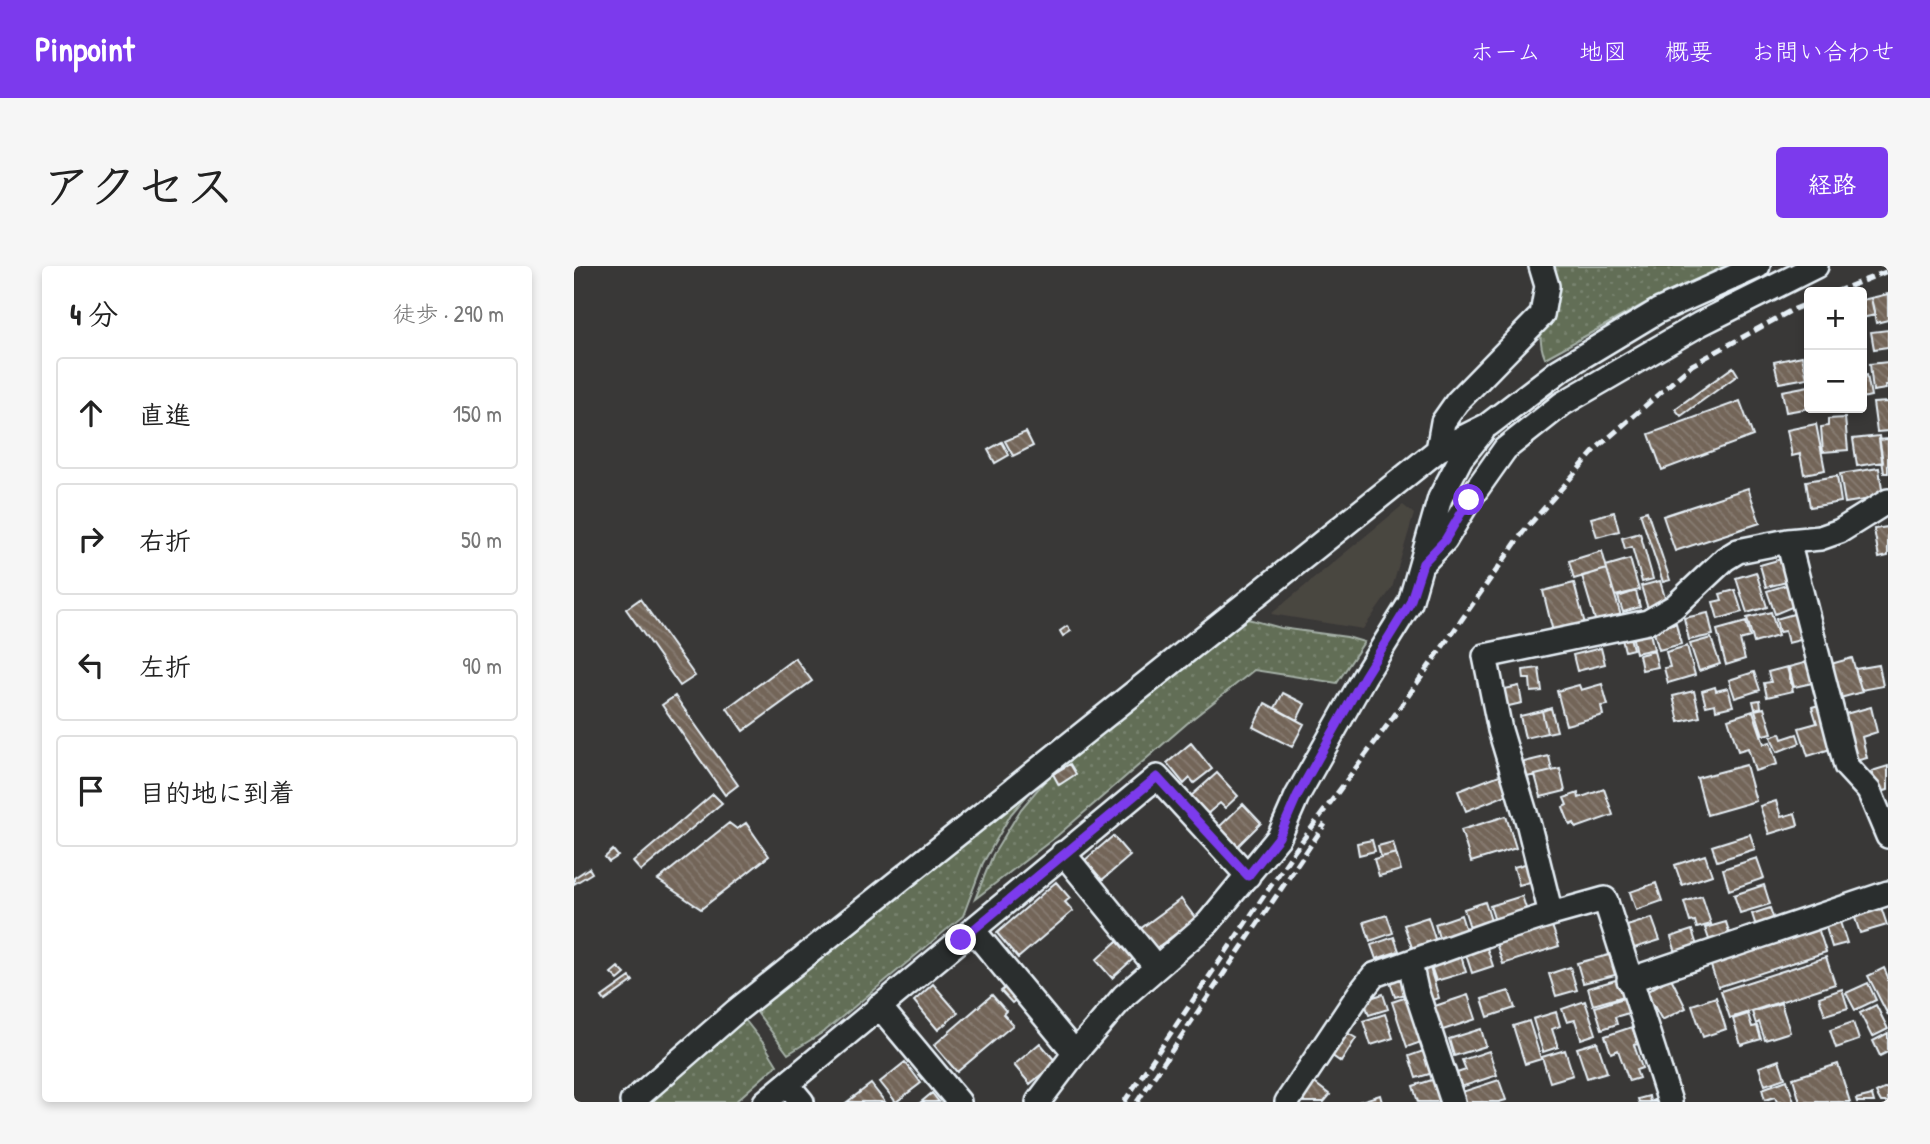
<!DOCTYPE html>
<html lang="ja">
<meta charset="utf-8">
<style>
:root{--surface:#fff;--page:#f6f6f6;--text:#222;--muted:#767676;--line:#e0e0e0;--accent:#7c3aed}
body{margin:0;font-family:"Patrick Hand","Klee One",sans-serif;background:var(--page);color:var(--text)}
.controls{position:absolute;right:21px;top:21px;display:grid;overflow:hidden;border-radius:7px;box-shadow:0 4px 10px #0003}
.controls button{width:63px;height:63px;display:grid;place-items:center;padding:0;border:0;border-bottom:2px solid var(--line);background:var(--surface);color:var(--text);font:35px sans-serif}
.stop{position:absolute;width:21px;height:21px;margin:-16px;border:5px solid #7c3aed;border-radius:50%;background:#fff}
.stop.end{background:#7c3aed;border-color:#fff;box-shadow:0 2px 7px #0008}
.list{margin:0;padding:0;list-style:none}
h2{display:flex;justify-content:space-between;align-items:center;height:91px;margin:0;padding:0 28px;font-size:30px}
h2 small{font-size:23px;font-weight:400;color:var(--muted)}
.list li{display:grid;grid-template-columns:46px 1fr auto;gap:21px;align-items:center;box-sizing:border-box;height:112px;margin:0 14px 14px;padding:0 14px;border:2px solid var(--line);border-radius:7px}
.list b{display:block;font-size:26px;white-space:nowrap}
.list em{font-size:23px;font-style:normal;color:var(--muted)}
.icon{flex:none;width:38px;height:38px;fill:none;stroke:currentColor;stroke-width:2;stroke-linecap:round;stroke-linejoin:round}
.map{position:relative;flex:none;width:1314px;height:836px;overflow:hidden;border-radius:7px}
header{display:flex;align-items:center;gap:42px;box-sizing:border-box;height:98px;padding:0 35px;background:var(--accent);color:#fff}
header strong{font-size:33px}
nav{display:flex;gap:38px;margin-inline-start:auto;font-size:24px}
.intro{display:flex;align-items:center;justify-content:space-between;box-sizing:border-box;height:168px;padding:0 42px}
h1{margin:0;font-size:49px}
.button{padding:18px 32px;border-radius:7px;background:var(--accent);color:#fff;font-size:24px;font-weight:700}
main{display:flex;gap:42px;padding:0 42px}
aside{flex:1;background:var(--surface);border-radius:7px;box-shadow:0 4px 10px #0003}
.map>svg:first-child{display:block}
.built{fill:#4a4641}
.grass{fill:url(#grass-dots);stroke:#a5b0a7;stroke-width:2}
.building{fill:url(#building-back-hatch);stroke:#e8f1f8;stroke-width:2}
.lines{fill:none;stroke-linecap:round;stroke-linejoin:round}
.minor-casing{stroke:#e8f1f8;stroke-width:28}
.minor{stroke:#2a2d2e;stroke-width:23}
.rail{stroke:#e8f1f8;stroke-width:5;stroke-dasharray:10 5;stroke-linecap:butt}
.route{stroke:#7c3aed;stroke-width:9}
</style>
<header>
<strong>Pinpoint</strong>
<nav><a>ホーム</a><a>地図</a><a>概要</a><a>お問い合わせ</a></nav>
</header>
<div class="intro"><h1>アクセス</h1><a class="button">経路</a></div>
<main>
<aside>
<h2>4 分<small>徒歩 · 290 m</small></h2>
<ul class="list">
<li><svg class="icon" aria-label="ahead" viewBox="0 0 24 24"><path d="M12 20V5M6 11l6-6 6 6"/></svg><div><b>直進</b></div><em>150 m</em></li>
<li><svg class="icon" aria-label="right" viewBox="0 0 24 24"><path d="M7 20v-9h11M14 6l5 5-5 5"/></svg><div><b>右折</b></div><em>50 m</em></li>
<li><svg class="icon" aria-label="left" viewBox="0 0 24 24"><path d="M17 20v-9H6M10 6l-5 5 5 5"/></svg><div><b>左折</b></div><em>90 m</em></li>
<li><svg class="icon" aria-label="arrive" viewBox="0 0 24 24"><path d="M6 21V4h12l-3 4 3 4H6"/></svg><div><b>目的地に到着</b></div></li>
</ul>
</aside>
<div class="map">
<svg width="1314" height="836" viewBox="0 0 1314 836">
<defs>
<pattern id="grass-dots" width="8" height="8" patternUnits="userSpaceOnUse" patternTransform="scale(1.75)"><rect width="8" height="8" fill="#626e56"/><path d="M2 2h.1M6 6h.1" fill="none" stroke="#78836f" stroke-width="1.8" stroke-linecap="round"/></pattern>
<pattern id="building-back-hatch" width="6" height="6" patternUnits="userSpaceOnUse" patternTransform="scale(1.75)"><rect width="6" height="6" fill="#736559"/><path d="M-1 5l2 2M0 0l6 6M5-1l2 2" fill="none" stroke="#877c72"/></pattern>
</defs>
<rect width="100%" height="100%" fill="#393837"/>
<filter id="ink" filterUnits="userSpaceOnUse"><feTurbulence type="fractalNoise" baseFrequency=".0143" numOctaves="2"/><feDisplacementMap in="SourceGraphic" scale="14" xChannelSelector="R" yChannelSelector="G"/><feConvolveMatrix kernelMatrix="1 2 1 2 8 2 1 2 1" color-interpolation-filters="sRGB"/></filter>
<g filter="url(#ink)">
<!-- built -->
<path class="built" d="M829,239L840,248L818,322L789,363L697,348Z"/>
<!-- grass -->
<path class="grass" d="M975,0H1152L1081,32L971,92C960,69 972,25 975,0Z
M674,353L707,362L773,371L790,376L763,417L680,404L617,454L483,570L401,633L419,589L447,543L485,498L656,364Z
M456,526L437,548L409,597L389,650L251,765L214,788L179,741L430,539Z
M168,750L190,778L203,799L161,836H67Z"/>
<!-- building -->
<path class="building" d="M1314,28V54L1302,57L1297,32Z
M1297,32L1301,49L1288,52V34Z
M1314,64V81L1300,83L1297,66Z
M1228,90L1233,112L1205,117L1200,96Z
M1314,96V119H1311L1312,123L1299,125L1296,98Z
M1159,101L1164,109L1107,150L1101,143Z
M1293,109L1297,130L1288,132V110Z
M1235,120L1236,142L1212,146L1208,125Z
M1166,135L1179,170L1088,204L1075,168Z
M1314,136V165L1303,166L1299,137Z
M1271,152L1274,184L1249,186L1247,161L1254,160V153Z
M1242,158L1251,204L1230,208L1226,188L1218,190L1213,164Z
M452,166L459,180L439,190L431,175Z
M1305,170L1309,196L1283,200L1279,173Z
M1314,173V207H1310L1305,174Z
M428,176L435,189L421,197L414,184Z
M1305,202L1309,231L1271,237L1266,208Z
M1263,210L1267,236L1236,241L1232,215Z
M1174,222L1186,257L1101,285L1089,250Z
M1073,245L1096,314L1089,316L1066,247Z
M1040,246L1045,265L1023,271L1017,252Z
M1314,261V290L1305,292L1300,263Z
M1066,267L1079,313L1068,316L1058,281L1051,283L1048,272Z
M1028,285L1033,303L1000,313L995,295Z
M1211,292L1217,315L1192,321L1186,299Z
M1056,293L1065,324L1041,330L1032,300Z
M1033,303L1047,350L1022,357L1008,310Z
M1182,306L1193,341L1173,347L1162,312Z
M1086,315L1093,338L1074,343L1067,320Z
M1000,317L1012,362L980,370L969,325Z
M1219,317L1225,338L1201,348L1193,325Z
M1161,324L1168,346L1144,353L1139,336L1148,334L1146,328Z
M1062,325L1066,341L1049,346L1044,331Z
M66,333L121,410L106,420L52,343Z
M1197,346L1204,370L1180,377L1173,352Z
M1134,347L1139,369L1115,374L1110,352Z
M1223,347L1230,373L1214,377L1211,365L1205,366L1202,353Z
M1172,356L1176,371L1166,374L1171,393L1152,399L1143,364Z
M1102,357L1107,378L1085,384L1079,363Z
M1074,359L1080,383L1062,387L1057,364Z
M493,360L497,365L489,370L486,365Z
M1056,371L1059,383L1051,385L1048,373Z
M1137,372L1146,398L1125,405L1116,378Z
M1113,380L1121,409L1094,417L1090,402L1096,401L1092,386Z
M1027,382L1031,398L1003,405L999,389Z
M1080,385L1084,401L1068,404L1065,389Z
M221,392L238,415L169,465L153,442Z
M1278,392L1288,426L1259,434L1250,400Z
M1238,395L1243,416L1220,421L1215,401Z
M1305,399L1309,420L1287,424L1281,403Z
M1213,401L1219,425L1193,431L1190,417L1197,416L1194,406Z
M965,402L968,425L957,426L956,413H950L949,404Z
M1180,406L1186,424L1161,432L1155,414Z
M1028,418L1034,439L1027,440L1029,449L992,459L983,425L1005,419L1007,424Z
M945,420L948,437L930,441L926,424Z
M1141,421L1142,425L1154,422L1159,440L1142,444L1141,438L1132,440L1128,425Z
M1120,425L1126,451L1105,456L1099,430Z
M709,427L731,438L723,454L701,442Z
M101,430L164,519L151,529L88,439Z
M1186,434L1187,441L1181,443L1179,435Z
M691,437L730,458L718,481L679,461Z
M1252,437L1266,480L1234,490L1225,462L1243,457L1238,441Z
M1297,441L1303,466L1288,471L1293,492L1277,496L1264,450Z
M977,442L983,465L973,467L968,445Z
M1190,442L1198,467L1189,469L1181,444Z
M968,445L973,467L951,472L946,450Z
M1179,445L1190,478L1196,476L1203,498L1181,505L1174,482L1164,485L1154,453Z
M1206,467L1208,473L1223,468L1226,477L1203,486L1197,471Z
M617,477L638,503L620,517L616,512L610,518L593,497Z
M975,490L978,505L949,512L946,497Z
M496,498L502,508L485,519L479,508Z
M1172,499L1182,535L1133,549L1123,512Z
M1314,500V524L1304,527L1298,505Z
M986,503L991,525L967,531L961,509Z
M933,506L940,526L892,545L884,525Z
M643,507L664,530L651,542L646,537L633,548L617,530Z
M1030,523L1039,549L1002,562L1000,557L996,559L989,541L993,539L990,532L1004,527L1005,532Z
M139,528L148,537L67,605L59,596Z
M1202,535L1207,551L1221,547L1224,559L1195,568L1186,540Z
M669,538L687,557L662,582L643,563Z
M932,550L942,582L897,596L887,564Z
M155,557L163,563L172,557L195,590L127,643L84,614Z
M1176,568L1181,583L1143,595L1138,580Z
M539,570L556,590L528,614L511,594Z
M798,574L801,585L785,589L783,577Z
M819,576L822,587L807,591L804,580Z
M39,584L44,590L35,596L31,591Z
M822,587L827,604L805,610L800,593Z
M1131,589L1138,609L1108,619L1101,599Z
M1183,592L1190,612L1155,624L1149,603Z
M962,595L967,613L945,619L940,601Z
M15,602L18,607L0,618V612Z
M482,616L496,632L491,636L499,645L444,692L423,667Z
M1082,617L1088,635L1062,644L1056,626Z
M1190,619L1196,638L1166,647L1160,629Z
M948,630L954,648L922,658L916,640Z
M1128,630L1137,658L1123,662L1121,655L1116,656L1110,636Z
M607,633L622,653L581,683L566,663Z
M911,636L919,661L898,668L890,643Z
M1306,638L1313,659L1286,667L1279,646Z
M1196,642L1200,654L1182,660L1178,648Z
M813,649L819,667L796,675L790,656Z
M887,649L894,671L867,679L861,658Z
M854,651L863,679L840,687L830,659Z
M1078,652L1086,674L1057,683L1050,661Z
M1265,653L1273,677L1258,681L1251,658Z
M976,654L985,680L929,698L922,677Z
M1152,656L1157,672L1137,679L1131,662Z
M1244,662L1252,686L1144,721L1136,697Z
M1118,664L1125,686L1104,693L1097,671Z
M820,671L825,685L802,693L797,679Z
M543,675L559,693L538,712L522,694Z
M912,679L919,700L898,707L891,686Z
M886,687L892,706L862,715L856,697Z
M1035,689L1041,709L1009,717L1003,697Z
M1252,691L1261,718L1156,752L1147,725Z
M855,699L865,732L854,735L843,703Z
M44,701L51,708L44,714L37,707Z
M996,701L1003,724L982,730L975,708Z
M1310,702L1314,711V749L1294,710Z
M832,708L838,726L821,731L815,713Z
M56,711L59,715L31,735L28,731Z
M1097,712L1112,742L1088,754L1072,726Z
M1045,713L1050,730L1019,739L1014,722Z
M1294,717L1302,734L1281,744L1272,727Z
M359,718L384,747L364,764L340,735Z
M432,721L443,733L438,737L427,725Z
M1268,723L1274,742L1251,749L1245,731Z
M935,725L941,742L914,751L908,733Z
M809,728L814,743L795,749L790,734Z
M418,729L432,745L429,748L439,759L383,806L360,779Z
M839,729L853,774L833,781L818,736Z
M894,729L902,753L866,765L858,741Z
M1053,731L1058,746L1041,751L1043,758L1028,763L1021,741Z
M1142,731L1152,763L1129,771L1118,739Z
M1011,735L1022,768L1007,773L1001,754L993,756L988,743Z
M1207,737L1216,766L1191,774L1185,756L1182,758L1178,746Z
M1302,739L1314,763L1298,771L1286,747Z
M982,746L986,760L978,763L984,781L969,786L959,753Z
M811,748L819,772L797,779L789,755Z
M1174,748L1178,761L1183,760L1187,773L1167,779L1159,753Z
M955,755L967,793L951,798L939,760Z
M1279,756L1285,774L1262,782L1256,764Z
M1058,761L1064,778L1060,779L1068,802L1062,804L1065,812L1055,815L1044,784L1037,787L1031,770Z
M907,763L912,780L880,790L875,773Z
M768,764L782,772L767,796L754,787Z
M1314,767V786L1306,790L1299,775Z
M1023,776L1033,806L1013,812L1003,782Z
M466,777L482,796L456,818L440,799Z
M855,783L862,806L842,812L835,790Z
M991,784L999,809L976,816L968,791Z
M915,785L923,809L887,821L883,807L892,804L888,794Z
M1205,794L1211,812L1191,819L1185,801Z
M331,796L347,817L322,836L306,816Z
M1264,798L1276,836H1226L1219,812Z
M864,812L872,836H844L839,820Z
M925,814L932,834L925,836H892L888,826Z
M1213,814L1220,836H1203L1201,831L1191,834L1188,823Z
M738,815L756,829L750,836H721Z
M297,818L311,836H273Z
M1314,821V836H1307L1302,827Z
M358,827L365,836H347Z
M806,829L808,836H784Z
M1298,829L1300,836H1283L1282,833Z
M1075,830L1076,836L1086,832L1088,836H1065L1064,833Z"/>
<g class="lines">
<defs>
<path id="minor" d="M864,184L869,156L883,136L968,49L973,20L967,0
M1214,275L1272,500L1295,525L1314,570
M850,296L871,274L895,234L931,183L988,138L1126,58L1242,0
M489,587L582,701
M977,648L1031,633L1096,836
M399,664L501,787
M836,697L842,724L879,836
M1055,714L1314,627
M305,740L385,836
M213,818L228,836
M58,836L162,745L864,184L914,159L986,104L1084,45L1184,0
M191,836L583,511L674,610
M464,836L501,787L550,730L634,657L705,571L723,530L790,411L836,337L866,232L887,192L908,166
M713,836L785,728L800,709L917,667L977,648L955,560L926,464L911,390L1074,356L1100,341L1151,293L1164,285L1214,275L1246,272L1266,265L1314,235"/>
</defs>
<!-- minor casing -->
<use href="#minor" class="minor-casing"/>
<!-- minor -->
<use href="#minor" class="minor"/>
<!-- rail -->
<path class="rail" d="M1261,26L1314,5
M550,836L719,587L815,457L950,265L1024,181L1118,99L1218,44L1235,37
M563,836L751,558"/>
</g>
</g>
<g class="lines" filter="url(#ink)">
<!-- route -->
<path class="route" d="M387,674L583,511L674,610L705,571L723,530L790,411L836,337L849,297L871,274L895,234"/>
</g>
</svg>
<div class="controls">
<button>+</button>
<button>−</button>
</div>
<div class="stop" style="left:895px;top:234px"></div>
<div class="stop end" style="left:387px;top:674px"></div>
</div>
</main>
